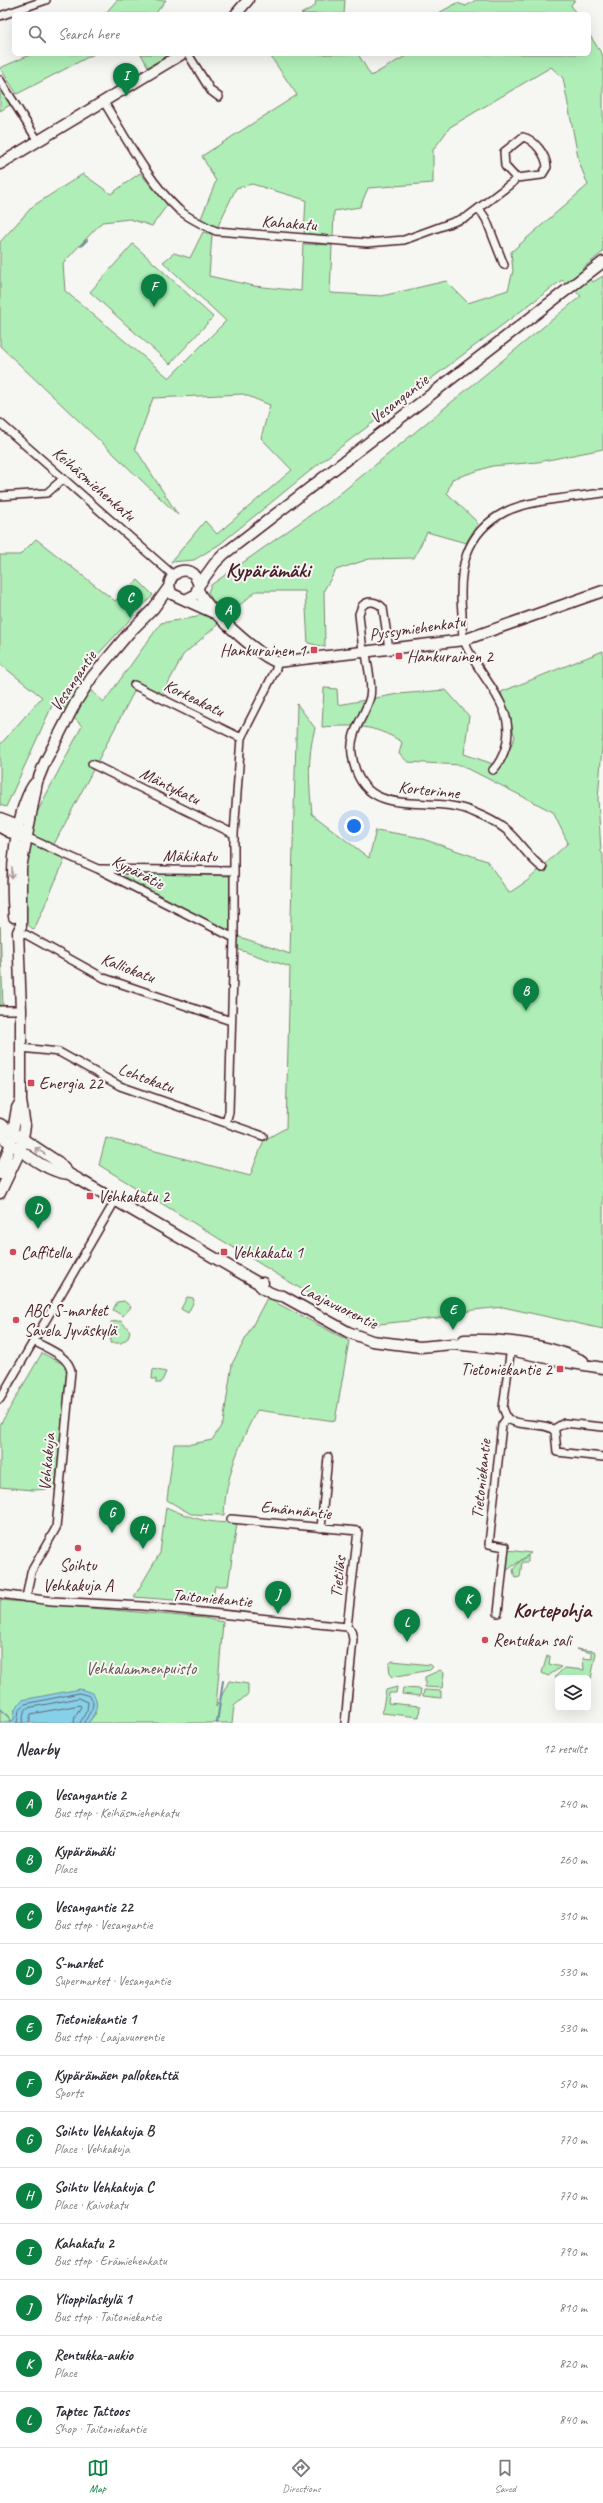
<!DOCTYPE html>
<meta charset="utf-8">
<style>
:root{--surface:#fff;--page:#f7f7f7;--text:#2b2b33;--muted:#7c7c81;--line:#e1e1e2;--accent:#0b8043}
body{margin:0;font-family:Caveat,sans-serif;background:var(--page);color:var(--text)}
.controls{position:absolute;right:12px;bottom:12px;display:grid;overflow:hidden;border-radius:6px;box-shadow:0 4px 16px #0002}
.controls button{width:36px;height:36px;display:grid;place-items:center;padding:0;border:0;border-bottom:1px solid var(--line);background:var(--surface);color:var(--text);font:20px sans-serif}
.you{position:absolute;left:354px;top:826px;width:14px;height:14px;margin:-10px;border:3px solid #fff;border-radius:50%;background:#1a73e8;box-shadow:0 0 0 6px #1a73e833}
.badge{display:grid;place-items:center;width:26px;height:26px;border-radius:50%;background:var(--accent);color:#fff;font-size:13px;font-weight:700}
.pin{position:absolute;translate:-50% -33px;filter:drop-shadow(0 1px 2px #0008)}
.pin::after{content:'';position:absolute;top:21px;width:14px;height:12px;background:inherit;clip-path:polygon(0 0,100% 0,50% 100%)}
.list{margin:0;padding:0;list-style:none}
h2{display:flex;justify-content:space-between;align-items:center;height:52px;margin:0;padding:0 16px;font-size:17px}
h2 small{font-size:13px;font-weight:400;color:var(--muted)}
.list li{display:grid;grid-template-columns:26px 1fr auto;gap:12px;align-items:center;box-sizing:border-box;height:56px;padding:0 16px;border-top:1px solid var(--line)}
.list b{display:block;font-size:15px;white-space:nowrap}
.list p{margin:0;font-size:13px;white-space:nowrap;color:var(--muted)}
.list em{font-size:13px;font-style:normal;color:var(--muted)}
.icon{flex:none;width:22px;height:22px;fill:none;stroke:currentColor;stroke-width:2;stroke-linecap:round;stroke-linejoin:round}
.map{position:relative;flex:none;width:603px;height:1723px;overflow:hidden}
.search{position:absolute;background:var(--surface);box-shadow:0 4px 16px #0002;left:12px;right:12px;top:12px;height:44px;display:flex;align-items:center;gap:10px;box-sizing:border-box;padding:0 14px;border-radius:6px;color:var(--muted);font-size:15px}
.sheet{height:724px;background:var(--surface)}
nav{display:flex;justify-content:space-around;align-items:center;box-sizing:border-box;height:56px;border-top:1px solid var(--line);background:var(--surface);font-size:11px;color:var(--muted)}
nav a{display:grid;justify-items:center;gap:2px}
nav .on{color:var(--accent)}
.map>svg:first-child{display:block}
.green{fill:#afefb7;stroke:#7c8771}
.water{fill:#87d1e8;stroke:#6f8a9c}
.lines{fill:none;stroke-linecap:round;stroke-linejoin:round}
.shore{stroke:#626677;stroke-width:1}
.stream{stroke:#6f8a9c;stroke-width:2}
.street-casing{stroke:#4a1f2b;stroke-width:10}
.secondary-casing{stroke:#4a1f2b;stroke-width:13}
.street{stroke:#f6f6f2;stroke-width:7}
.secondary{stroke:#f6f6f2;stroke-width:10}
.oneway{stroke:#a99598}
.poi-dot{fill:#d1495b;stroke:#f6f6f2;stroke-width:1.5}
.labels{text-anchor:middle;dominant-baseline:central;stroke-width:4;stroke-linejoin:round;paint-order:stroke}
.street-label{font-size:17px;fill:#4a1f2b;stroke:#f6f6f2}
.poi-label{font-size:17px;fill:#4a1f2b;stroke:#f6f6f2;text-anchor:start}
.park-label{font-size:17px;fill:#63534e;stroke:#f6f6f2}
.district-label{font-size:21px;font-weight:bold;fill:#4a1f2b;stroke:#f6f6f2}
</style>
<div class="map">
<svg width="603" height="1723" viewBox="0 0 603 1723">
<rect width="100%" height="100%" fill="#f6f6f2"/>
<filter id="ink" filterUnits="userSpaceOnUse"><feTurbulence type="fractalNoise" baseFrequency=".025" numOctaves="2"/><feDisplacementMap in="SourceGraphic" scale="8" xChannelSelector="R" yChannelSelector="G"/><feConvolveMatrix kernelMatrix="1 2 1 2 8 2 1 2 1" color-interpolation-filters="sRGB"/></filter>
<g filter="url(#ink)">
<!-- green -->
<path class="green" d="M117,0H166L155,14H105Z
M316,0H345L344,14H301L315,6Z
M476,0H575L571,5L576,14H437L457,3L466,6Z
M589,34L603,56V252L582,269L593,282L603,276V449L538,462L492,466L452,479L447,493L478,523L466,543L427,532L414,558L369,559L336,570L324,590L325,647L308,643L305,591H256L183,655L162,695L138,684L51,850L65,859L34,930L26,923L25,858L33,820L82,726L55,699L6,807L0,805V745L42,697L0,664V555H20L36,539L115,601L138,580L153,595L76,678L104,702L161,623L197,617L213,601L208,592L211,585L336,497L581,296L562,280L326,458L220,544L194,560L171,562L205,521L217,534L292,470L261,438L270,405L243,394L153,398L135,448L178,515L0,346V242L33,206L83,174L111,194L140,173L167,205L152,226L130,219L102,222L63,263L65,291L169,378L226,321L163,262L174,253L190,258L203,232L212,234L209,276L254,286L301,291L303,244L332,245L330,293L382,296L446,281L468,303L508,290L513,271L511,252L588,185L579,162L563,78L551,67L450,127L433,150V183L368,188L360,207L334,211L333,236L304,234L306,200L252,184L236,188L217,228L200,221L216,181L202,156L297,95L269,54H358L371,76L409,54H589Z
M32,54H94L17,94L0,68Z
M141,54H168L169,55L148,67Z
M0,89L10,105L0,111Z
M133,244L213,317L170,364L90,292Z
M603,651V734L598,799L601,852L603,854V1329L503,1307L473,1310L438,1318L369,1325L324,1303L99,1165L106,1138L250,1176L264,1140L286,1128L290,967L237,949V936L290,954L297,704L315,728C307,757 309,784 312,814L369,858L376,830L417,837L487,861L509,893L527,881L568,843L553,812L461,765L408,762L399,754L402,742C373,724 354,725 322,727L324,688L337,689L338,705L398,694L446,690L469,716L464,754L502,767L515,737L501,692Z
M109,872L231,876L232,933Z
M0,926L3,1006L0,1005Z
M187,1297L193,1298L194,1301L188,1313L181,1309Z
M267,1298L349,1341L335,1421L257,1410C240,1442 225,1478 224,1515L191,1514L167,1500L174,1444H192L212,1440L223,1423L232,1364Z
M124,1301L131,1307L123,1316L113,1310L117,1302Z
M121,1321L130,1331L128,1338L121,1343H110L111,1322Z
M42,1353L65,1365L67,1371L55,1489L33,1490L0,1487V1425Z
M153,1369L166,1372L161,1383H156V1379H152Z
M166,1507C192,1519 208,1523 237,1523L228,1586H215L212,1603L134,1597L160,1553Z
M508,1550L531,1553L506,1571Z
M528,1556V1562H522L520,1577L515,1578L513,1570L520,1561Z
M0,1600L204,1618L223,1622L216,1707L229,1681L248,1684V1694L234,1706L232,1723H88L96,1713L15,1709L14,1720L10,1723L0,1722Z
M576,1649L594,1651L596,1653L591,1679L555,1677L564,1668L584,1670L583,1658L592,1659V1653Z
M547,1656H550L549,1664L561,1667L548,1676L542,1673Z
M392,1661L431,1665L433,1667L430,1670L392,1677L390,1675L389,1664Z
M440,1670L444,1673L442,1688L425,1687V1677Z
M397,1687L396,1693H389L388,1703L420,1706L419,1717L382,1713L386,1690Z
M403,1688L421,1689L420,1696L402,1694Z
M424,1690L441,1691V1698L423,1696Z"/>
<!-- water -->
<path class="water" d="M80,1689L93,1693C100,1704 96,1713 88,1723H0L14,1720L15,1709L22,1700Z"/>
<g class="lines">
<!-- shore -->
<path class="shore" d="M17,1723L19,1710L25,1704L79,1693L90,1696C98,1707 87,1713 85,1723
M22,1723L24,1712L27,1708L79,1698L88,1702L87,1710L80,1723
M29,1723L31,1714L80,1705L81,1707L75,1716L74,1723"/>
<!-- stream -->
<path class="stream" d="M81,246L87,240
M0,1709L9,1717L11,1722
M217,1723L223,1681"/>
<defs>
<path id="street" d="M0,16L46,0
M188,54L211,91L219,97
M0,80L38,141
M104,102C126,138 148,181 179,210C190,219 203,225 216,231L367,243L404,240L467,217L512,183L516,178
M523,137C535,140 546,155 547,167L542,175L516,178L505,166L504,152Z
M480,210L486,219L504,265
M0,423L173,575
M0,496L47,493L63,479
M363,652L359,614L362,606C368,600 377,601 383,608L389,649
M366,652C367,666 373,683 370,697C365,717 349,732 352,754C361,825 430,792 473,812C483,816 496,822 505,829C519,840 528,858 543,868
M134,685L241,738
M92,764L234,834
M493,770C500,763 503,756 506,746C517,705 478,677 465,643C461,634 462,622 462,613C458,571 464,533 505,512C528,500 576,497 603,493
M26,837L98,869L234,938
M100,869L234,871
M18,932L25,934L104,978L231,1021
M0,1010H21
M21,1048L59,1052L120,1086L263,1136
M226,1122L229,1112L234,938V834L241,738L276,669L277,662
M511,1347L503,1408L507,1418C519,1428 548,1421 555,1432L557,1452L603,1457
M0,1399L115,1201
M554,1429L564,1423L603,1427
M231,1519L358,1531L347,1627
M321,1528L328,1457
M0,1594L52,1601L143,1606L347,1627L351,1630L353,1639L345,1723
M26,1598L31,1572L56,1528L71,1371C68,1355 47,1349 34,1341
M498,1613L505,1547L489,1544L502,1425L507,1418"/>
<path id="secondary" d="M236,14L248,0
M0,164L182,54
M199,585L215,563L224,554L603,262
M198,589C201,604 261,658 277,662L464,640L603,591
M185,600L195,595L199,585L194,574C180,564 163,579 172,594L214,613
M0,818L13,823L21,831
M0,827L9,832L22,836
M14,917C11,879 12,844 23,808C26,800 29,789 35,783
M0,1124L58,1162L69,1174L80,1180L258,1283H263
M0,1136C20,1149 45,1172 69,1174
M0,1174L11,1143L17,1108L21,1101
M0,1193L21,1149L25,1126L21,1101V1010L18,932L21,926V868L37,782L45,762L76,702L92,677L128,634L153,609L169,587
M258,1283C263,1290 274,1296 283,1296L348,1332L372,1341L420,1347L453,1344L511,1350L560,1361L603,1368
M464,1340C503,1339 547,1344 583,1361"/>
</defs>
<!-- street casing -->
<use href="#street" class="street-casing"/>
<!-- secondary casing -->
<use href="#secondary" class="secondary-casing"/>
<!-- street -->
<use href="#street" class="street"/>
<!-- secondary -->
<use href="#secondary" class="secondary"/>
</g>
<!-- one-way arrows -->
<defs><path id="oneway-shaft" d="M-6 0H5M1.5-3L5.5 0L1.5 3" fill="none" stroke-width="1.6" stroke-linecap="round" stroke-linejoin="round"/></defs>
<g class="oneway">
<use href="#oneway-shaft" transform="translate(12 873) rotate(91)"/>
<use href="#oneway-shaft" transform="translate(40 1151) rotate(-148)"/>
</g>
</g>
<!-- markers -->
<g class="poi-dot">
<rect x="310" y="646" width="8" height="8" rx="2"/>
<rect x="395" y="652" width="8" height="8" rx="2"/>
<rect x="27" y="1079" width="8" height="8" rx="2"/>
<rect x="86" y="1192" width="8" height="8" rx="2"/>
<circle cx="13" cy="1252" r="4"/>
<rect x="220" y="1248" width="8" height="8" rx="2"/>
<circle cx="16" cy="1320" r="4"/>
<rect x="556" y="1365" width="8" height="8" rx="2"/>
<circle cx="78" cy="1548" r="4"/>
<circle cx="485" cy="1640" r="4"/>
</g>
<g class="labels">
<!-- street labels -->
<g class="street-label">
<text transform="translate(289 223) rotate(4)">Kahakatu</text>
<text transform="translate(399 399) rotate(-38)">Vesangantie</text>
<text transform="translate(94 484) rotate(41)">Keihäsmiehenkatu</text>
<text transform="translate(417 628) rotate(-8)">Pyssymiehenkatu</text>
<text transform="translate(73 681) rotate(-56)">Vesangantie</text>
<text transform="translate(194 698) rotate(26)">Korkeakatu</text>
<text transform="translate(170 786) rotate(26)">Mäntykatu</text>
<text transform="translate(429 790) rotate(6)">Korterinne</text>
<text transform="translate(190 856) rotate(1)">Mäkikatu</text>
<text transform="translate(138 872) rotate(27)">Kypärätie</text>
<text transform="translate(128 968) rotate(21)">Kalliokatu</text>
<text transform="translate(146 1078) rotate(20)">Lehtokatu</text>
<text transform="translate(339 1306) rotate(26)">Laajavuorentie</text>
<text transform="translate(47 1462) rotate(-85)">Vehkakuja</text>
<text transform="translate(481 1479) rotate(-84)">Tietoniekantie</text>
<text transform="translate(296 1510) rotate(6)">Emännäntie</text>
<text transform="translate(338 1577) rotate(-84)">Tietiläs</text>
<text transform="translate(212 1598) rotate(5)">Taitoniekantie</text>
</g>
<!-- poi labels -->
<g class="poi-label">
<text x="306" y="650" text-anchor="end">Hankurainen 1</text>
<text x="407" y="656">Hankurainen 2</text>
<text x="39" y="1083">Energia 22</text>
<text x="98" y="1196">Vehkakatu 2</text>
<text x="21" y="1252">Caffitella</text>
<text x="232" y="1252">Vehkakatu 1</text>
<text x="24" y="1310">ABC S-market<tspan x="24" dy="20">Savela Jyväskylä</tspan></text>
<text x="552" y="1369" text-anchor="end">Tietoniekantie 2</text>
<text x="78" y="1565" text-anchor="middle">Soihtu<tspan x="78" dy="20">Vehkakuja A</tspan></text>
<text x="493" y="1640">Rentukan sali</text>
</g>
<!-- park labels -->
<g class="park-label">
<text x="141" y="1668">Vehkalammenpuisto</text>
</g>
<!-- district labels -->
<g class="district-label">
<text x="268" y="570">Kypärämäki</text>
<text x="552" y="1610">Kortepohja</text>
</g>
</g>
</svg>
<div class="controls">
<button><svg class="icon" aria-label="layers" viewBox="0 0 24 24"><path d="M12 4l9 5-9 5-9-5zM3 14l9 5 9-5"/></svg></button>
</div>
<div class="you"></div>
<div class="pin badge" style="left:228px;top:630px">A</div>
<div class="pin badge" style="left:526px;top:1011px">B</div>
<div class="pin badge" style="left:130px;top:618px">C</div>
<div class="pin badge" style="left:38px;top:1229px">D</div>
<div class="pin badge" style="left:453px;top:1330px">E</div>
<div class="pin badge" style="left:154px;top:307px">F</div>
<div class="pin badge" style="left:112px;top:1533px">G</div>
<div class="pin badge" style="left:143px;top:1549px">H</div>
<div class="pin badge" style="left:126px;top:96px">I</div>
<div class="pin badge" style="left:278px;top:1614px">J</div>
<div class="pin badge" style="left:468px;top:1619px">K</div>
<div class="pin badge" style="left:407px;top:1642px">L</div>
<div class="search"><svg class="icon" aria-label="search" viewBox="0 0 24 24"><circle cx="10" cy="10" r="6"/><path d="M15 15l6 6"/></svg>Search here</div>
</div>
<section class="sheet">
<h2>Nearby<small>12 results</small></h2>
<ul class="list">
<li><span class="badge">A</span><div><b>Vesangantie 2</b><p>Bus stop · Keihäsmiehenkatu</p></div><em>240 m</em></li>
<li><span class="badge">B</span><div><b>Kypärämäki</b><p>Place</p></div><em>260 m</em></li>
<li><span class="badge">C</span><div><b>Vesangantie 22</b><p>Bus stop · Vesangantie</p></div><em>310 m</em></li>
<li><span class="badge">D</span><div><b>S-market</b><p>Supermarket · Vesangantie</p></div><em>530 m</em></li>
<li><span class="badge">E</span><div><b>Tietoniekantie 1</b><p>Bus stop · Laajavuorentie</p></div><em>530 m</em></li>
<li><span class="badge">F</span><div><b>Kypärämäen pallokenttä</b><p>Sports</p></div><em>570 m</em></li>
<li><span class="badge">G</span><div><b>Soihtu Vehkakuja B</b><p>Place · Vehkakuja</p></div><em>770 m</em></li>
<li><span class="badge">H</span><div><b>Soihtu Vehkakuja C</b><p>Place · Kaivokatu</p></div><em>770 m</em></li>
<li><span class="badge">I</span><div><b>Kahakatu 2</b><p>Bus stop · Erämiehenkatu</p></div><em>790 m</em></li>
<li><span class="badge">J</span><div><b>Ylioppilaskylä 1</b><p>Bus stop · Taitoniekantie</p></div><em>810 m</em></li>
<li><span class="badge">K</span><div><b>Rentukka-aukio</b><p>Place</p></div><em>820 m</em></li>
<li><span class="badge">L</span><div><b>Taptec Tattoos</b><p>Shop · Taitoniekantie</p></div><em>840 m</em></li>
</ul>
</section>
<nav>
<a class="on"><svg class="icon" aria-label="map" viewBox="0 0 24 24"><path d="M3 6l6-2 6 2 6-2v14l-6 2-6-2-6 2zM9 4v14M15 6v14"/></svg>Map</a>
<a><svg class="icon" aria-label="directions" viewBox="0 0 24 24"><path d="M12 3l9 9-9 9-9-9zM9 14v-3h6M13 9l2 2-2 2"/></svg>Directions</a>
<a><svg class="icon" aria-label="saved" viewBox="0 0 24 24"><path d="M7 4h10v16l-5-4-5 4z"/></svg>Saved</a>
</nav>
